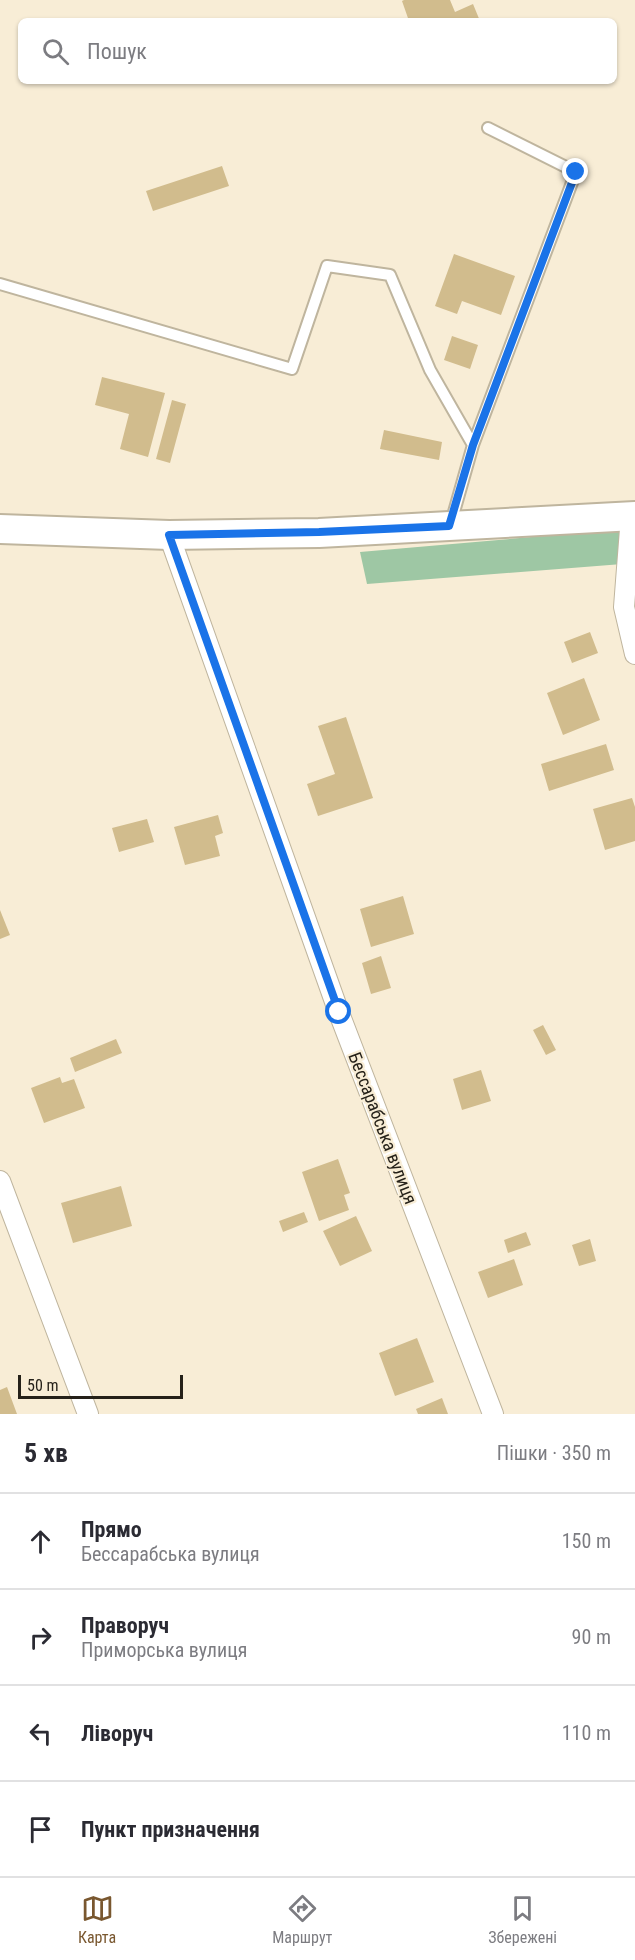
<!DOCTYPE html>
<html lang="uk">
<meta charset="utf-8">
<style>
:root{--surface:#fff;--page:#f2f2f3;--text:#2b2b33;--muted:#7c7c81;--line:#e1e1e2;--accent:#79572f}
body{margin:0;font-family:"Roboto Condensed",sans-serif;background:var(--page);color:var(--text)}
.scale{position:absolute;left:18px;bottom:15px;width:165px;box-sizing:border-box;padding-left:6px;border:3px solid #252119;border-top:0;font-size:16px;line-height:21px;white-space:nowrap;color:#252119;-webkit-text-stroke:4px #f8edd6;paint-order:stroke}
.stop{position:absolute;width:18px;height:18px;margin:-14px;border:4px solid #1a73e8;border-radius:50%;background:#fff}
.stop.end{background:#1a73e8;border-color:#fff;box-shadow:0 2px 6px #0008}
.list{margin:0;padding:0;list-style:none}
h2{display:flex;justify-content:space-between;align-items:center;height:78px;margin:0;padding:0 24px;font-size:26px}
h2 small{font-size:20px;font-weight:400;color:var(--muted)}
.list li{display:grid;grid-template-columns:39px 1fr auto;gap:18px;align-items:center;box-sizing:border-box;height:96px;padding:0 24px;border-top:2px solid var(--line)}
.list b{display:block;font-size:22px;white-space:nowrap}
.list p{margin:0;font-size:20px;white-space:nowrap;color:var(--muted)}
.list em{font-size:20px;font-style:normal;color:var(--muted)}
.icon{flex:none;width:33px;height:33px;fill:none;stroke:currentColor;stroke-width:2;stroke-linecap:round;stroke-linejoin:round}
.map{position:relative;flex:none;width:635px;height:1414px;overflow:hidden}
.search{position:absolute;background:var(--surface);box-shadow:0 2px 4px #0004;left:18px;right:18px;top:18px;height:66px;display:flex;align-items:center;gap:15px;box-sizing:border-box;padding:0 21px;border-radius:9px;color:var(--muted);font-size:22px}
.sheet{height:462px;background:var(--surface)}
nav{display:flex;justify-content:space-around;align-items:center;box-sizing:border-box;height:84px;border-top:2px solid var(--line);background:var(--surface);font-size:16px;color:var(--muted)}
nav a{display:grid;justify-items:center;gap:3px}
nav .on{color:var(--accent)}
.map>svg:first-child{display:block}
.forest{fill:#9ec7a4}
.building{fill:#d1bc8d}
.lines{fill:none;stroke-linecap:round;stroke-linejoin:round}
.lane-casing{stroke:#bfb59e;stroke-width:14}
.street-casing{stroke:#bfb59e;stroke-width:22}
.secondary-casing{stroke:#bfb59e;stroke-width:32}
.lane{stroke:#fff;stroke-width:10}
.street{stroke:#fff;stroke-width:20}
.secondary{stroke:#fff;stroke-width:28}
.route{stroke:#1a73e8;stroke-width:8}
.labels{text-anchor:middle;dominant-baseline:central;stroke-width:4.5;stroke-linejoin:round;paint-order:stroke}
.street-label{font-size:18px;fill:#252119;stroke:#f8edd6}
</style>
<div class="map">
<svg width="635" height="1414" viewBox="0 0 635 1414">
<rect width="100%" height="100%" fill="#f8edd6"/>
<!-- forest -->
<path class="forest" d="M635,528V563L367,584L360,552Z"/>
<!-- building -->
<path class="building" d="M404,0H450L455,12L473,4L480,21H409L402,1Z
M222,166L229,186L153,211L146,191Z
M454,254L515,276L501,315L462,301L457,314L435,306Z
M452,336L478,345L470,369L444,360Z
M102,377L165,393L148,457L120,449L129,414L95,405Z
M172,400L186,404L170,463L156,459Z
M384,430L442,442L439,460L380,449Z
M590,632L598,653L572,663L564,642Z
M584,678L600,720L563,735L547,693Z
M346,717L373,798L318,816L307,784L335,774L318,726Z
M606,744L614,770L549,791L541,764Z
M632,798L635,807V841L605,850L593,809Z
M218,815L223,833L215,836L220,856L185,865L174,827Z
M147,819L154,842L119,852L112,828Z
M403,896L414,934L371,947L360,909Z
M0,910L10,935L0,939Z
M381,956L391,988L371,994L362,963Z
M543,1025L556,1050L546,1055L533,1030Z
M116,1039L122,1053L75,1072L70,1058Z
M481,1070L491,1101L462,1110L453,1079Z
M60,1077L62,1083L74,1079L85,1108L44,1123L31,1088Z
M338,1159L350,1193L344,1195L349,1210L319,1221L302,1172Z
M121,1186L132,1226L73,1243L61,1203Z
M304,1212L308,1222L283,1232L279,1221Z
M356,1216L372,1251L340,1266L323,1231Z
M526,1232L531,1245L508,1253L504,1240Z
M590,1239L596,1261L579,1266L572,1245Z
M514,1259L523,1285L488,1298L478,1272Z
M417,1338L434,1382L395,1396L379,1353Z
M7,1387L17,1414H0V1390Z
M442,1398L448,1414H418L416,1409Z"/>
<g class="lines">
<defs>
<path id="lane" d="M0,284L292,369L327,266L390,275L430,370L473,445
M450,526L473,445L576,172L488,128"/>
<path id="street" d="M631,516L624,607L635,654
M169,535L339,1013L493,1414
M0,1181L88,1414"/>
<path id="secondary" d="M0,529L169,535L319,533L635,516"/>
</defs>
<!-- lane casing -->
<use href="#lane" class="lane-casing"/>
<!-- street casing -->
<use href="#street" class="street-casing"/>
<!-- secondary casing -->
<use href="#secondary" class="secondary-casing"/>
<!-- lane -->
<use href="#lane" class="lane"/>
<!-- street -->
<use href="#street" class="street"/>
<!-- secondary -->
<use href="#secondary" class="secondary"/>
</g>
<g class="lines">
<!-- route -->
<path class="route" d="M339,1012L169,535L319,532L449,526L473,445L576,172"/>
</g>
<g class="labels">
<!-- street labels -->
<g class="street-label">
<text transform="translate(383 1128) rotate(69)">Бессарабська вулиця</text>
</g>
</g>
</svg>
<div class="scale">50 m</div>
<div class="stop" style="left:339px;top:1012px"></div>
<div class="stop end" style="left:576px;top:172px"></div>
<div class="search"><svg class="icon" aria-label="search" viewBox="0 0 24 24"><circle cx="10" cy="10" r="6"/><path d="M15 15l6 6"/></svg>Пошук</div>
</div>
<section class="sheet">
<h2>5 хв<small>Пішки · 350 m</small></h2>
<ul class="list">
<li><svg class="icon" aria-label="ahead" viewBox="0 0 24 24"><path d="M12 20V5M6 11l6-6 6 6"/></svg><div><b>Прямо</b><p>Бессарабська вулиця</p></div><em>150 m</em></li>
<li><svg class="icon" aria-label="right" viewBox="0 0 24 24"><path d="M7 20v-9h11M14 6l5 5-5 5"/></svg><div><b>Праворуч</b><p>Приморська вулиця</p></div><em>90 m</em></li>
<li><svg class="icon" aria-label="left" viewBox="0 0 24 24"><path d="M17 20v-9H6M10 6l-5 5 5 5"/></svg><div><b>Ліворуч</b></div><em>110 m</em></li>
<li><svg class="icon" aria-label="arrive" viewBox="0 0 24 24"><path d="M6 21V4h12l-3 4 3 4H6"/></svg><div><b>Пункт призначення</b></div></li>
</ul>
</section>
<nav>
<a class="on"><svg class="icon" aria-label="map" viewBox="0 0 24 24"><path d="M3 6l6-2 6 2 6-2v14l-6 2-6-2-6 2zM9 4v14M15 6v14"/></svg>Карта</a>
<a><svg class="icon" aria-label="directions" viewBox="0 0 24 24"><path d="M12 3l9 9-9 9-9-9zM9 14v-3h6M13 9l2 2-2 2"/></svg>Маршрут</a>
<a><svg class="icon" aria-label="saved" viewBox="0 0 24 24"><path d="M7 4h10v16l-5-4-5 4z"/></svg>Збережені</a>
</nav>
